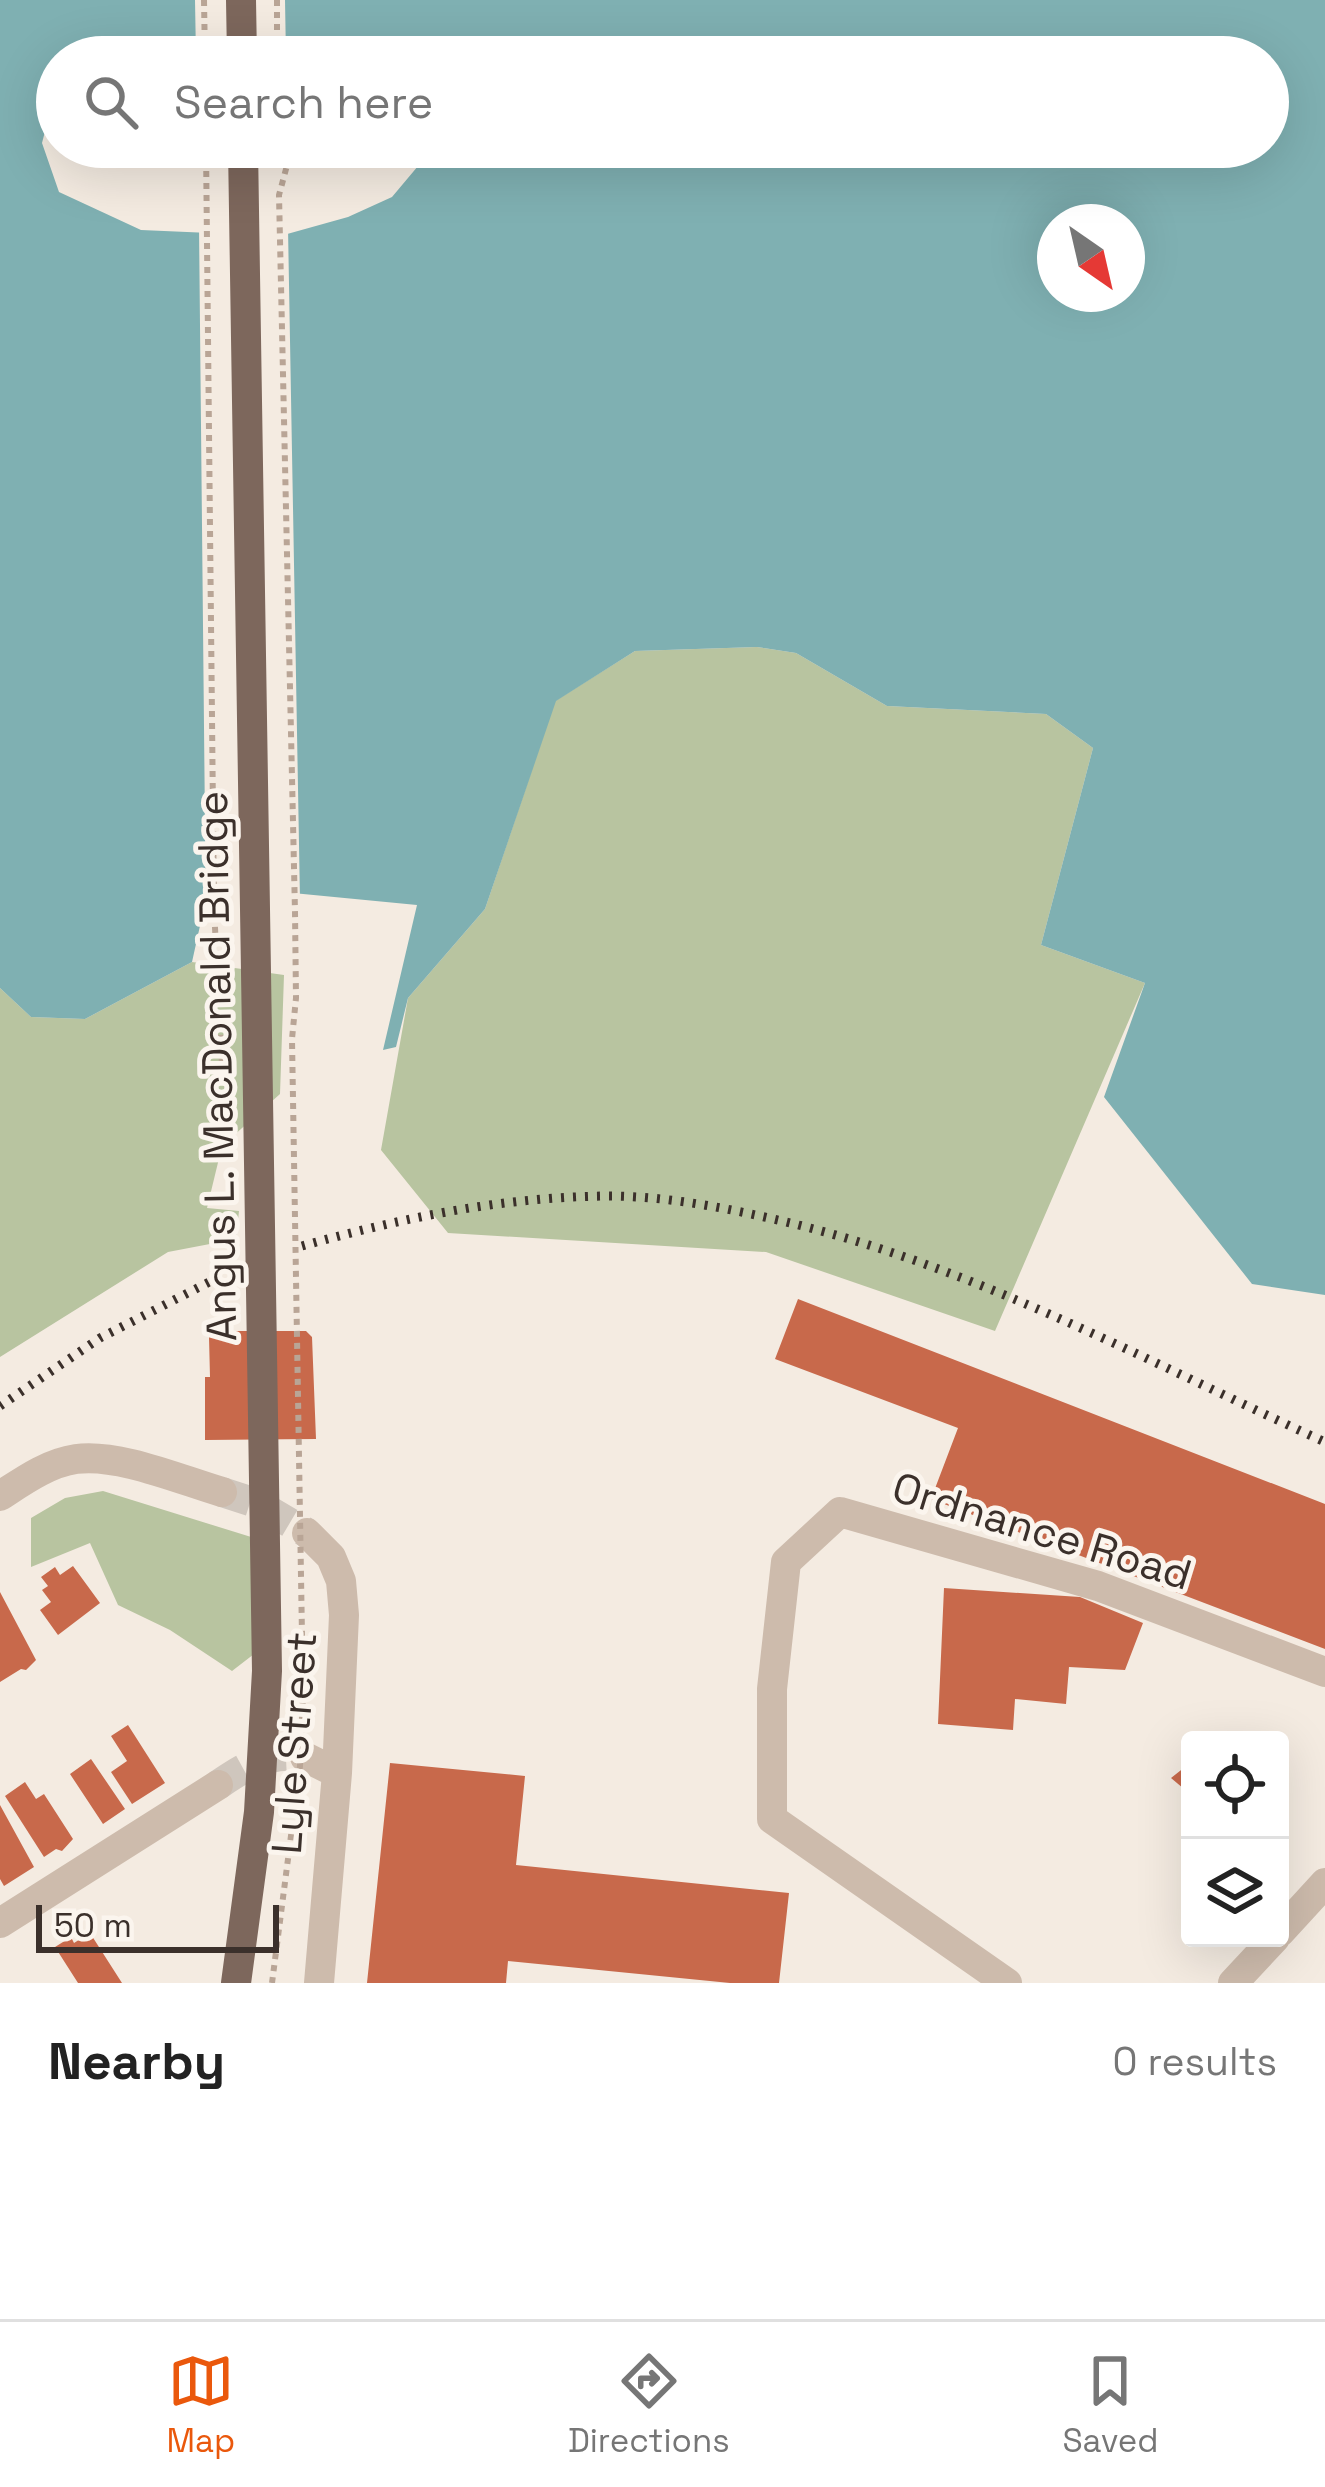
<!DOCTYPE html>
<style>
:root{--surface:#fff;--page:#f2f2f2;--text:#222;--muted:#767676;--line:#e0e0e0;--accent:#ea580c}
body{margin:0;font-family:"Space Grotesk",sans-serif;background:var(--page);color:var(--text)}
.controls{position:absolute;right:36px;bottom:36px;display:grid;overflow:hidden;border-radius:12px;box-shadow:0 12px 48px #0002}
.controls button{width:108px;height:108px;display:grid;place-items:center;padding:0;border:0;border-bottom:3px solid var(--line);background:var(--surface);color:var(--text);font:60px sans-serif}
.compass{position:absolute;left:1037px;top:204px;width:108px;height:108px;border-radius:50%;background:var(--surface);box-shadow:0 12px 48px #0002;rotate:146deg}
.scale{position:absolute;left:36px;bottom:30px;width:243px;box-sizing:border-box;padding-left:12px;border:6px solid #3b302b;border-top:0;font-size:33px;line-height:42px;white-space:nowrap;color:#3b302b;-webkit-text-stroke:9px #fbf5ee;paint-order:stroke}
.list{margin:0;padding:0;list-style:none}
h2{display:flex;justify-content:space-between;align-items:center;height:156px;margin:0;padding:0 48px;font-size:51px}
h2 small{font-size:39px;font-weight:400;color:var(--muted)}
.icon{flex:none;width:66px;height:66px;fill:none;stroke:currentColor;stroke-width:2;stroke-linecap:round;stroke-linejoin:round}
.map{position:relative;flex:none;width:1325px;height:1983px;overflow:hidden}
.search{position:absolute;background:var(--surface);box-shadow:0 12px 48px #0002;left:36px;right:36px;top:36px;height:132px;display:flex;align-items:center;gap:30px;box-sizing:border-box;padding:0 42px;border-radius:66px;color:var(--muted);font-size:45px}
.sheet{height:336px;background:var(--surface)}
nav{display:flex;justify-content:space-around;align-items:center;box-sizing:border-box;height:168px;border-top:3px solid var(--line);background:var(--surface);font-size:33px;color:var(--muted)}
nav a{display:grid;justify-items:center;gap:6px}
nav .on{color:var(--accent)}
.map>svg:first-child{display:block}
.green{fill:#b8c4a0}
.water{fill:#7fb0b2;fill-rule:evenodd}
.pier{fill:#f4ebe1}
.building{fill:#c8694b}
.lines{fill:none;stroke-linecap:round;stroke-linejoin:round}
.minor-tunnel{stroke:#cfc6bd;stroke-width:30;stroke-dasharray:30 15;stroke-linecap:butt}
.path{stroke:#b9a596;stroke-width:6;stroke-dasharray:6 6;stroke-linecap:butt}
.minor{stroke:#cdbbac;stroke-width:30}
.major{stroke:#7d675c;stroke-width:30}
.rail{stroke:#3b302b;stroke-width:9;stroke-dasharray:3 9;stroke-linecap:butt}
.path-bridge{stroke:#b9a596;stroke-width:6;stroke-dasharray:6 6;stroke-linecap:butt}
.major-bridge{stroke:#7d675c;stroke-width:30}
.labels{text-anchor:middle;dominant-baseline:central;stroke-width:10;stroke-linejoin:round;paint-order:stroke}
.street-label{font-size:42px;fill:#3b302b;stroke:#fbf5ee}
</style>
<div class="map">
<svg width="1325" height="1983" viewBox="0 0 1325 1983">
<rect width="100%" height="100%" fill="#f4ebe1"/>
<!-- green -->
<path class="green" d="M757,647L796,653L887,706L1046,714L1093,748L1041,945L1145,983L995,1331L766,1252L448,1233L381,1150L408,998L485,909L555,701L635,651Z
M192,962L284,975L280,1094L222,1146L207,1208L239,1211L236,1239L168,1252L0,1357V988L31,1017L85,1019Z
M103,1491L280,1546L276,1637L232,1671L170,1630L118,1605L90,1543L31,1567V1518L65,1498Z"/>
<!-- water -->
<path class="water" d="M0,0H1325V1295L1252,1284L1104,1097L1145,983L1041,945L1093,748L1046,714L887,706L796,653L757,647L635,651L556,701L485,909L408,998L396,1047L383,1050L417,905L209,885L192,962L85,1019L31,1017L0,988ZM132,50L358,52L370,57H1268V147H434L392,197L348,217L280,236L141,230L59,192L42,143L57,85V57H102ZM1055,222H1127V294H1055Z"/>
<!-- pier -->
<path class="pier" d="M195,0H285L286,57H196Z
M199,225L279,230L288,228L300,900L213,892L206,926Z"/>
<!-- building -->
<path class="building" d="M798,1299L1325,1504V1649L931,1499L958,1428L775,1359Z
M214,1331H306L312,1337L316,1439L205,1440V1377H210L209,1337Z
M73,1566L100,1603L58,1635L40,1610L51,1602L42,1590L48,1586L41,1577L55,1567L60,1575Z
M944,1588L1080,1597L1143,1623L1125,1670L1069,1667L1066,1704L1015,1699L1013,1730L938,1724Z
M0,1592L36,1660L26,1670L21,1669L0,1682Z
M128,1725L165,1783L132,1804L111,1772L127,1761L111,1736Z
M91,1759L125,1809L103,1824L70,1774Z
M390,1763L525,1776L516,1865L789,1893L779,1983H730L508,1961L506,1983H367Z
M1190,1763V1794L1171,1778Z
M25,1782L36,1799L44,1794L73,1839L62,1851L56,1849L44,1857L5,1796Z
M0,1805L34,1867L4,1886L0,1879Z
M90,1933L122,1983H78L55,1947L71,1937L74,1943Z"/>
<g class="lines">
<!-- minor-tunnel -->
<path class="minor-tunnel" d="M222,1492L256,1503L307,1533
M218,1785C246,1766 270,1751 305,1757"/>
<!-- path -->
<path class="path" d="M204,0L205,57
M277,0V57"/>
<!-- minor -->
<path class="minor" d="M0,1496C23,1481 48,1463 76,1459C118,1453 181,1480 222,1492
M307,1533L331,1557L341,1581L344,1615L337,1773L319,1983
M305,1757L337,1773
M0,1923L218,1785
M1280,1932L1325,1883
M1007,1983L772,1819V1689L786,1562L840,1512L1098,1586L1325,1672
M1233,1983L1275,1938"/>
<!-- major -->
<path class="major" d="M241,0L242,57"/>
<!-- rail -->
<path class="rail" d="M302,1246C402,1218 502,1197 607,1196C661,1196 716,1206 769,1218C966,1262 1142,1359 1325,1442
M0,1406L100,1338L219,1277"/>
<!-- path-bridge -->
<path class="path-bridge" d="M206,147L214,908L223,1085
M272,1983L300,1766L303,1695L292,1039L296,998L295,912L279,195L292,147"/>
<!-- major-bridge -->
<path class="major-bridge" d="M236,1983L259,1812L267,1671L243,147"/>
</g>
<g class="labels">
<!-- street labels -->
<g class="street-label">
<text transform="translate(217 1066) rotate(-91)">Angus L. MacDonald Bridge</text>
<text transform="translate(1042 1531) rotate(17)">Ordnance Road</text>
<text transform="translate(294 1743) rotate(-86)">Lyle Street</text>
</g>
</g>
</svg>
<div class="controls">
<button><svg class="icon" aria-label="locate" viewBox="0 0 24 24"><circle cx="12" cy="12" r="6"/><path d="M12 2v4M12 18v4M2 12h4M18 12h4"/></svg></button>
<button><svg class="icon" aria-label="layers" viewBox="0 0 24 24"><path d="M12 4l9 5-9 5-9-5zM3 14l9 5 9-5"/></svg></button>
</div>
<svg class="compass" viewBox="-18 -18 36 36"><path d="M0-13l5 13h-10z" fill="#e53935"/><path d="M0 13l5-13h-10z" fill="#767676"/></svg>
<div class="scale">50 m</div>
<div class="search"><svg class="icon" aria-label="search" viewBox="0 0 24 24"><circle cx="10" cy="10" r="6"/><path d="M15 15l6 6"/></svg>Search here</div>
</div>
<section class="sheet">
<h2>Nearby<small>0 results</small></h2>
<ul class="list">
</ul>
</section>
<nav>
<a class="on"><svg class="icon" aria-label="map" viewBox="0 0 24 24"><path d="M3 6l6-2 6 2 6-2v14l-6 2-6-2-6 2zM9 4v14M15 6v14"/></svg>Map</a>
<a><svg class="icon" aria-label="directions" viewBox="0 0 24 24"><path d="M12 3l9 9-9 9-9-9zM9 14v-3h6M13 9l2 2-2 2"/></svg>Directions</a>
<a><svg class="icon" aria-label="saved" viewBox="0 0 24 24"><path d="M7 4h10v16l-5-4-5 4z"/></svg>Saved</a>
</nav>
